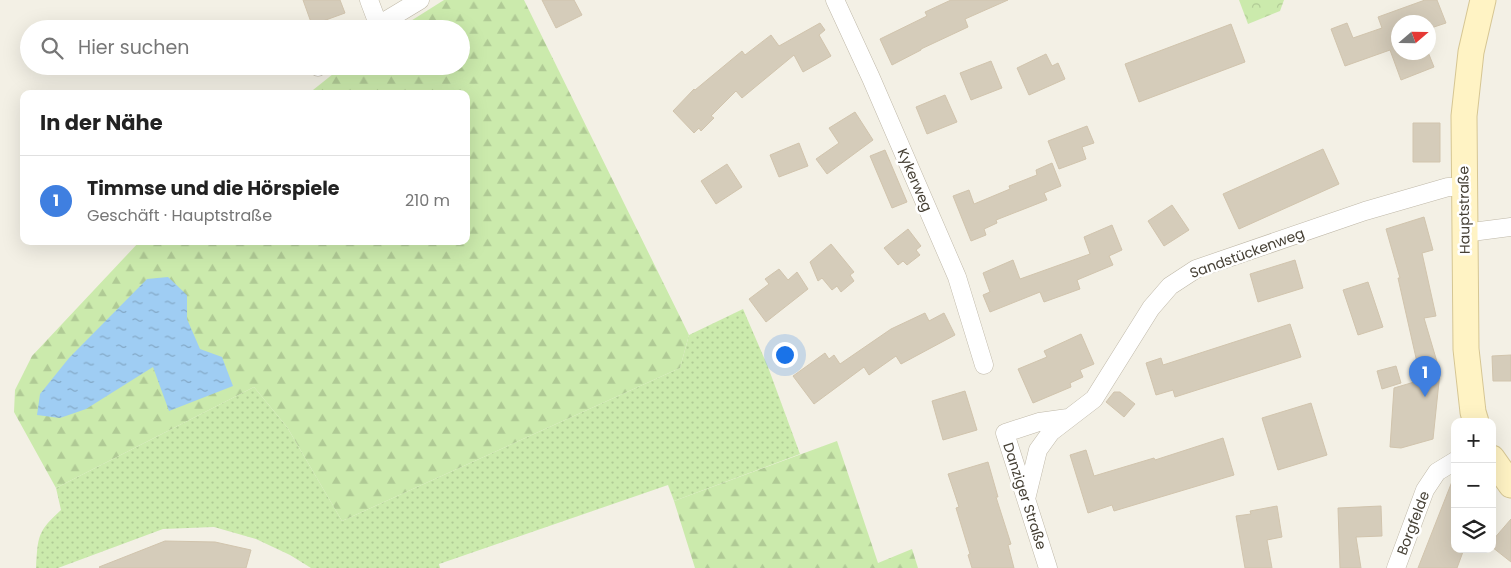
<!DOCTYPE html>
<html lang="de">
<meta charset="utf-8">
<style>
:root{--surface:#fff;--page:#f2f2f2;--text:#222;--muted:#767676;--line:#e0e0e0;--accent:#ff3f11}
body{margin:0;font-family:Poppins,sans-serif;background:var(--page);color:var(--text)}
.controls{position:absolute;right:15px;bottom:15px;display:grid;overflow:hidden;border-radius:10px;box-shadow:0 5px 20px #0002}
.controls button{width:45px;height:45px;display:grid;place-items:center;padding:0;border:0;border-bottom:1px solid var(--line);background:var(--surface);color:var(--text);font:25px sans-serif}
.compass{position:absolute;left:1391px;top:15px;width:45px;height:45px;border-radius:50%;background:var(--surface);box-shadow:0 5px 20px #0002;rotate:70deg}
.you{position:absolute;left:784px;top:354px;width:18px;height:18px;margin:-12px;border:4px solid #fff;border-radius:50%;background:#1a73e8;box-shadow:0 0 0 8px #1a73e833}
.badge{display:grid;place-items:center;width:32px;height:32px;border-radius:50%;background:var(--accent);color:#fff;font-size:16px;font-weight:700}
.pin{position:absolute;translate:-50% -41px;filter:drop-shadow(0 1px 2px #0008)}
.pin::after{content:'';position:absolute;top:26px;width:18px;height:15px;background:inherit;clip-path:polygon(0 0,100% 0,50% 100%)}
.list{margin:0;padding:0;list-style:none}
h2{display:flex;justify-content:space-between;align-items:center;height:65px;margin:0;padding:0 20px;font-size:21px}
h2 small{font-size:16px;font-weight:400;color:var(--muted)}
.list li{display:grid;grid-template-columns:32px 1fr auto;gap:15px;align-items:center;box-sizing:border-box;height:90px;padding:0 20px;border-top:1px solid var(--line)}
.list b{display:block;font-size:19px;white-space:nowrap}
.list p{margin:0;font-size:16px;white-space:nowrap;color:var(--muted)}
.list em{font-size:16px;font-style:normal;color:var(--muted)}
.icon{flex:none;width:28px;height:28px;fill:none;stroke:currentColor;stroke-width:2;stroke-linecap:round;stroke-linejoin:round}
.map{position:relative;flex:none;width:1511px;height:568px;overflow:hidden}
.search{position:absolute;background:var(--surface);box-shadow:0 5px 20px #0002;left:20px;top:20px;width:450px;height:55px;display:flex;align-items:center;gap:12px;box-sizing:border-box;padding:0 18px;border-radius:28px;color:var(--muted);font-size:19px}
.panel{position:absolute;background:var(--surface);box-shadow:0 5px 20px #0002;left:20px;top:90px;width:450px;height:155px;border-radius:10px}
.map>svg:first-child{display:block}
.grass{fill:url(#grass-dots)}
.forest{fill:url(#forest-firs)}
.park{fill:url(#park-crowns)}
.water{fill:url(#water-ripples)}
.building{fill:#d5ccba;stroke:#d1c4ad}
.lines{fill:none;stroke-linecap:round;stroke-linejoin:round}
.street-casing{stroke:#bfb8a8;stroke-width:19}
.secondary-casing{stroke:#d6c693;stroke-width:27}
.street{stroke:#fff;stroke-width:18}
.secondary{stroke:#fff3c4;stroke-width:25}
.labels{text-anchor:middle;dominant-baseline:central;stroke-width:5;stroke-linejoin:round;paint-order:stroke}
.street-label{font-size:14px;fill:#464035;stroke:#fff}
</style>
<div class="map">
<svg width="1511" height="568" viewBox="0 0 1511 568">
<defs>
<pattern id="grass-dots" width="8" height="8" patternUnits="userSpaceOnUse" patternTransform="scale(1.25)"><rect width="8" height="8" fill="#cbeaac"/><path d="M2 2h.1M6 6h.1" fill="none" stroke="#b0ca95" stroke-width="1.8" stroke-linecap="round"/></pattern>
<pattern id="forest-firs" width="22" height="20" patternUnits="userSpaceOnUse" patternTransform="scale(1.25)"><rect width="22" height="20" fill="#cbeaac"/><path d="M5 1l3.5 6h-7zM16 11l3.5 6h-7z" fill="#b0ca95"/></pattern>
<pattern id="park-crowns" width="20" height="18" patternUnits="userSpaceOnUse" patternTransform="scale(1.25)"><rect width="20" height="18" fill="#cbeaac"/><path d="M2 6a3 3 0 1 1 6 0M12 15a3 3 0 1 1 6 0" fill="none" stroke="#b0ca95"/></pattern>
<pattern id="water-ripples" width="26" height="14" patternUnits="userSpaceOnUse" patternTransform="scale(1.25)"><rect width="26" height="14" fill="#9fcdf3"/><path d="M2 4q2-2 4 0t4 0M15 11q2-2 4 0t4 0" fill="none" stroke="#83a8c6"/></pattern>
</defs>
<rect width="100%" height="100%" fill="#f3f0e5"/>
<!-- grass -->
<path class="grass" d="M743,309L768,367L800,454L674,501L668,485L439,564L440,568H311L290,555L256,539L214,527L163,529L58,568H36C38,536 37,532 61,510L56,488L254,387L287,427L342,521L680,368L689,335Z"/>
<!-- forest -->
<path class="forest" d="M444,0H524L689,335L680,368L342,521L287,427L254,387L56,488L14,412L15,390L32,356L140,241H466V94H308L343,66H461V29H398Z
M837,441L878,563L912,549L918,568H695L674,501Z"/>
<!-- park -->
<path class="park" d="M1239,0H1284L1280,11L1248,24Z"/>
<!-- water -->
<path class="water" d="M168,277L187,295V319L200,349L222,357L233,386L169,411L153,367L86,409L60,418L37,415L40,394L69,358L147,279Z"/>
<!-- building -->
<path class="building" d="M303,0H340L345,13L312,25Z
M542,0H574L582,15L556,28Z
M951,0H1008L965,19L968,27L921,49V50L892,65L880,39L927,16L925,12Z
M1425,0H1437L1446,23L1428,29V22H1398V52H1428L1434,67L1401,80L1390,50L1345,66L1331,29L1347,23L1353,38L1382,28L1378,17Z
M820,23L825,30L819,35L831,56L826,59L803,72L794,55L742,98L736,91L711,116L714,118L701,131L699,128L694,133L673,111L694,89L695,90L742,51L745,55L771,35L779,46Z
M1231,24L1245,62L1139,102L1125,64Z
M1046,54L1052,66L1058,63L1065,79L1029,95L1017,68Z
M991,61L1002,88L971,100L960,73Z
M945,95L957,122L927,134L916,107Z
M855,112L873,140L827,174L816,159L839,143L829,128Z
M1413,123H1440V162H1413Z
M1087,126L1094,143L1082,147L1086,159L1059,169L1048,141Z
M799,143L808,166L779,177L770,155Z
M1323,149L1339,184L1239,229L1223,194Z
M885,150L907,202L892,208L870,156Z
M1052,163L1061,186L1044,193L1047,200L996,220L997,223L984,229L986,235L971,241L953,196L969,190L974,204L1010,189L1009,186L1037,175L1036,170Z
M727,164L742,187L716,204L701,181Z
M1172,205L1189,230L1164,246L1148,221Z
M1424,217L1433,250L1422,253L1436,316L1424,318L1440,372L1433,439L1401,448L1390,447L1394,388L1421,380L1398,278H1400L1386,229Z
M1112,225L1122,250L1109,256L1113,265L1077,280L1080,289L1044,302L1040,292L990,312L983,295L990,292L983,273L1013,260L1020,279L1090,254L1084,237Z
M908,229L921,246L916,250L920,255L907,265L903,261L898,265L884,248Z
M831,244L854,272L850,275L854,281L841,292L837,286L832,290L822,278L818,281L810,262Z
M1295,260L1303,288L1258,302L1250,274Z
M779,269L788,280L797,272L808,289L766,322L749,299L769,284L765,279Z
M1368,282L1383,327L1358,335L1343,290Z
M925,313L929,321L944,313L955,335L901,364L896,356L869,375L864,367L814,404L793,376L825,353L829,359L834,355L840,364L891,329Z
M1290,324L1301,357L1175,397L1173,390L1156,395L1146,363L1161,358L1163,365Z
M1081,334L1094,364L1080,370L1083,377L1070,383L1071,387L1033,403L1018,369L1047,357L1044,351Z
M1511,355V381H1493L1492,356Z
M1396,366L1401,383L1382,389L1377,371Z
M965,391L977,430L943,440L932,401Z
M1114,392H1120L1135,404L1124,417L1106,402Z
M1311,403L1327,455L1278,470L1262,418Z
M1223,438L1234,475L1114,511L1112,505L1088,513L1070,455L1086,450L1094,476L1154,458L1155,460Z
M988,462L998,497H996L1011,544L1008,545L1014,568H972L968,555L970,554L956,508L959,507L948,474Z
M1453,479H1455V549H1464L1457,568H1418Z
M1277,506L1282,537L1267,540L1272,568H1245L1236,516L1251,514L1250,511Z
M1381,506L1382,536L1356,537L1361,568H1340L1338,508Z
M1511,519V562L1492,547V541Z
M165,541L215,542L251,550L246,568H100L99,567Z"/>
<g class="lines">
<defs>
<path id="street" d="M369,0L378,24
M835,0L871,78L957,277L984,365
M372,29L420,0
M318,67L319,66
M1464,233L1511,227
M1026,499L1038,450L1051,432L1094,399L1151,308L1170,286L1196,269L1365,211L1448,187H1464
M1048,568L1005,433L1039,422L1068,418
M1396,568L1425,490L1437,472L1455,461"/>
<path id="secondary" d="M1476,422L1473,412L1466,349L1464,116L1471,52L1483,0
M1492,458L1511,485"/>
</defs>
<!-- street casing -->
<use href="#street" class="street-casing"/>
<!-- secondary casing -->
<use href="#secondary" class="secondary-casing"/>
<!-- street -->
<use href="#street" class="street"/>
<!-- secondary -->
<use href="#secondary" class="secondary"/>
</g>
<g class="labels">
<!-- street labels -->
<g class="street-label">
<text transform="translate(915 180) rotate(67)">Kykerweg</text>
<text transform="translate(1464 210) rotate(-91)">Hauptstraße</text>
<text transform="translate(1247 253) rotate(-20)">Sandstückenweg</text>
<text transform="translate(1025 496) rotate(72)">Danziger Straße</text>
<text transform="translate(1413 523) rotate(-69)">Borgfelde</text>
</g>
</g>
</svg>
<div class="controls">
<button>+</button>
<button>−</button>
<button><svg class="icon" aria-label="layers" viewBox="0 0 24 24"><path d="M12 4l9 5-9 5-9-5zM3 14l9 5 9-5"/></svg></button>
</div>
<svg class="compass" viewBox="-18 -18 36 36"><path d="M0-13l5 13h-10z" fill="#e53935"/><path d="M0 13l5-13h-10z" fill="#767676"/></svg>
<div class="you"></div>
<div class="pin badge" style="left:1425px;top:397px;background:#3f7fe0">1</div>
<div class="search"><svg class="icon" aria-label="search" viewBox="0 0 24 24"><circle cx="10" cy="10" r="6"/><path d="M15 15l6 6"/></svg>Hier suchen</div>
<section class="panel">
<h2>In der Nähe<small></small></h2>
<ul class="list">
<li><span class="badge" style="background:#3f7fe0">1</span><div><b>Timmse und die Hörspiele</b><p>Geschäft · Hauptstraße</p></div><em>210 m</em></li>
</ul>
</section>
</div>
